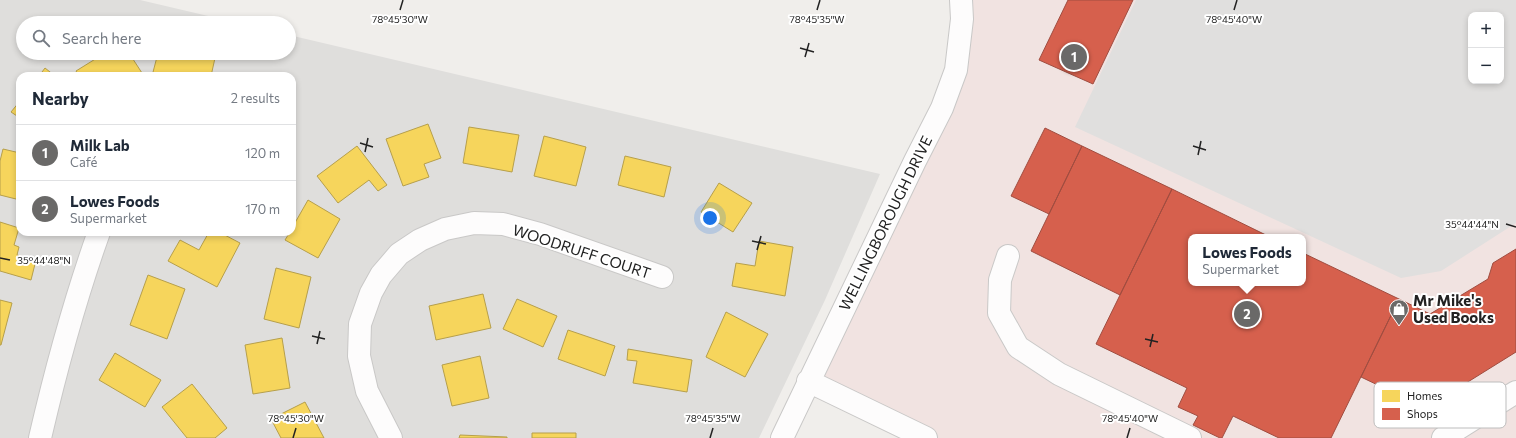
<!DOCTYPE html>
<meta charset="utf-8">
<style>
:root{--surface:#fff;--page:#f6f6f7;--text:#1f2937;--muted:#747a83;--line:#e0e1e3;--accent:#6a6968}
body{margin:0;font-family:Commissioner,sans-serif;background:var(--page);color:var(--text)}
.controls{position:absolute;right:12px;top:12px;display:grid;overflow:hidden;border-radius:8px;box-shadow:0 2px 6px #0003}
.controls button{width:36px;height:36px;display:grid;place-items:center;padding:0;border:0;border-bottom:1px solid var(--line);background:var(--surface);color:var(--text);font:20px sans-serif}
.you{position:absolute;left:710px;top:218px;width:14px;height:14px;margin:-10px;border:3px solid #fff;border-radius:50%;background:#1a73e8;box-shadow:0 0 0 6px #1a73e833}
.badge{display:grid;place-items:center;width:26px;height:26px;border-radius:50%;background:var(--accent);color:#fff;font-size:13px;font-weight:700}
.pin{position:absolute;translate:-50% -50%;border:2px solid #fff;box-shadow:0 1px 4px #0006}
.popup{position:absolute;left:1188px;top:234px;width:118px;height:52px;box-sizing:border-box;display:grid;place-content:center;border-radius:8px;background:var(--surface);filter:drop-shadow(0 1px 3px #0005);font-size:13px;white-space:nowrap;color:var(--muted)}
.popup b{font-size:15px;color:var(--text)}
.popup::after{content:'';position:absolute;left:50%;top:100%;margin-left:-8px;border:8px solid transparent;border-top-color:var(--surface)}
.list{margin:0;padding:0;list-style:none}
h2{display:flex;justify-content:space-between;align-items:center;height:52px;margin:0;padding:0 16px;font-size:17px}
h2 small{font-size:13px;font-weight:400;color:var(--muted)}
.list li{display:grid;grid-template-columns:26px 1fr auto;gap:12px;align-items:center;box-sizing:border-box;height:56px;padding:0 16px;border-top:1px solid var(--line)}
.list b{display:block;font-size:15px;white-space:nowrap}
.list p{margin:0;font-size:13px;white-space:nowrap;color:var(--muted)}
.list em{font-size:13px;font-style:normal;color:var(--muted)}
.icon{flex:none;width:22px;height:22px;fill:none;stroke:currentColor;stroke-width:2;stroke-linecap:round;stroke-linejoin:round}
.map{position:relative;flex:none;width:1516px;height:438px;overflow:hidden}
.search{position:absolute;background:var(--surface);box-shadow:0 2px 6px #0003;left:16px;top:16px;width:280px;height:44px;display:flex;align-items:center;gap:10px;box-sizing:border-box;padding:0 14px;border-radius:22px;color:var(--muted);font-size:15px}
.panel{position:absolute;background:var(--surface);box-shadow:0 2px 6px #0003;left:16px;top:72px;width:280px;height:164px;border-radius:12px}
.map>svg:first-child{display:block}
.residential{fill:#dfdedc;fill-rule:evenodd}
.commercial{fill:#f1e3e1;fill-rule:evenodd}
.parking{fill:#e0dfde;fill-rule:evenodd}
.homes{fill:#f6d55c;stroke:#b69f4b}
.shops{fill:#d6604d;stroke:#a04d40}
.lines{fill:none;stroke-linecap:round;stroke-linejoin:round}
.minor-casing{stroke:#c9c8c7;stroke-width:24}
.minor{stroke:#fdfcfc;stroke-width:22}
.ticks{fill:none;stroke:#222;stroke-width:1.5}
.labels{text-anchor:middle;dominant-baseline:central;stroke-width:4;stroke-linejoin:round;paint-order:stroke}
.street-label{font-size:15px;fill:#222;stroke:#fff}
.poi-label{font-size:15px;font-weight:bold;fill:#222;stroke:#fff;text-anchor:start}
.key{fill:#fff;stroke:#bdbdbd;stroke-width:1}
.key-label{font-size:11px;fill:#222}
.ticks-label{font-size:10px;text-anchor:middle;fill:#222;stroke:#fff;stroke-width:4;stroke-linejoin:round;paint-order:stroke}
</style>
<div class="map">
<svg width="1516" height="438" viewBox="0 0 1516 438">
<rect width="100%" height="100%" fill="#f0eeeb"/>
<!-- residential -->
<path class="residential" d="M0,0H140L238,23H23V53H289V35L880,174L825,300L759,438H0ZM20,76H292V232H20Z"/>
<!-- commercial -->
<path class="commercial" d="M961,0H1516V438H926L808,381L942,108ZM1471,15H1501V81H1471ZM1191,237H1303V283H1191Z"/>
<!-- parking -->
<path class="parking" d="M1136,0H1516V223L1441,271L1401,278L1075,127ZM1471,15H1501V81H1471Z"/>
<!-- homes -->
<path class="homes" d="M105,53H129L142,73L137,76H79L76,71Z
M158,53H193L215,58L211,76H152Z
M45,68L55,76H39Z
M20,101V118L11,112Z
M428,124L441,158L424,164L429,177L403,186L386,139Z
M469,127L519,135L512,172L463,163Z
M544,136L586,147L576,186L534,176Z
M357,146L387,185L378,191L369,180L338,203L317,176Z
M3,149L20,153V200L0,195V161Z
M625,156L671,167L664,197L618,185Z
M719,183L752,203L733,232L701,212Z
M308,200L340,219L318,258L285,240L290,232H292V228Z
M0,222L19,228L14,245L19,247L17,255L36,260L31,280L0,271Z
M209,232H219L240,243L217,287L168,261L180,240L199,250Z
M759,241L793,247L785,296L732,286L736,263L755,266Z
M276,268L311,277L299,328L264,319Z
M148,275L185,289L167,339L130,325Z
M483,294L491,328L436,340L429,306Z
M517,299L557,316L543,347L503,329Z
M0,300L12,303L1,345H0Z
M726,312L768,334L745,377L706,357Z
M568,330L615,346L605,376L558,359Z
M282,338L290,388L253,394L245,345Z
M628,349L692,360L687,392L633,383L637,361L627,360Z
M115,353L161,380L145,407L99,380Z
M480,356L489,398L452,406L442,365Z
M192,384L227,428L215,438H187L162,407Z
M305,402L324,438H281L271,419Z
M532,433H576V438H532Z
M460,435L507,437V438H459Z"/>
<!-- shops -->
<path class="shops" d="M1068,0H1133L1093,84L1039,60Z
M1045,128L1082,146L1049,214L1011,196Z
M1082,146L1172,189L1120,295L1031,251Z
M1172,189L1270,237H1191V283H1303V253L1399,299L1331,438H1279L1233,416L1222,438H1220L1193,425L1198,416L1178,407L1187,388L1096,344Z
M1516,249V352L1426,408L1361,377L1399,299L1430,314L1488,279L1493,263Z"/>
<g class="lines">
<defs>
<path id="minor" d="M1008,256L1000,280L999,313L1018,347L1059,374L1190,438
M808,381L926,438
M40,438C56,369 75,299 99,232
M391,438L367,391L359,356L360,324L371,293L381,275L399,254L420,240L445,229L474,223L503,224L540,234L662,277
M782,438L915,161L942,108L956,70L962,19L961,0
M1443,438L1516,392"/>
</defs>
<!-- minor casing -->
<use href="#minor" class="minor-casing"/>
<!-- minor -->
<use href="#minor" class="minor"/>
</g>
<!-- ticks -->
<path class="ticks" d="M400,10L403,0M817,10L820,0M1234,10L1237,0M800,48L814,52M805,57L809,43M360,143L373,147M1193,146L1206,150M365,152L368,138M1198,155L1201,141M1506,224L1516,227M752,241L766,244M757,250L761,236M0,258L10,260M312,336L325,339M1145,339L1158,342M317,344L320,331M1150,347L1153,334M293,438L296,428M710,438L713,428M1127,438L1130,428"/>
<!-- icons -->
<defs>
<symbol id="shop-pin" viewBox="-11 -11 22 30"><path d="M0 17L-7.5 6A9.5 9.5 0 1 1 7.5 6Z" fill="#6a6968" stroke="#fff"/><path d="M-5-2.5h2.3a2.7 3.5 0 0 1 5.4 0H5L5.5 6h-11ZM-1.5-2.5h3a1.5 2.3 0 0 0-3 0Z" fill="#fff"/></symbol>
</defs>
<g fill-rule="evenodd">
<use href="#shop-pin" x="1388" y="298" width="22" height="30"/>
</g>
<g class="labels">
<!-- street labels -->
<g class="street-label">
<text transform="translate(885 223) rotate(-64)">WELLINGBOROUGH DRIVE</text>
<text transform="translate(582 251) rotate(18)">WOODRUFF COURT</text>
</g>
<!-- poi labels -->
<g class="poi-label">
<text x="1413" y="300">Mr Mike's<tspan x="1413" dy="17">Used Books</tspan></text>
</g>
</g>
<!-- legend -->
<rect x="1374" y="382" width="132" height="46" rx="6" class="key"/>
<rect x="1382" y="390" width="18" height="12" fill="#f6d55c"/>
<rect x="1382" y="408" width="18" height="12" fill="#d6604d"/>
<g class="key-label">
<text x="1407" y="400">Homes</text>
<text x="1407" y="418">Shops</text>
</g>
<g class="ticks-label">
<text x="400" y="23">78°45'30"W</text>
<text x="817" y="23">78°45'35"W</text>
<text x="1234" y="23">78°45'40"W</text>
<text x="1472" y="228">35°44'44"N</text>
<text x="44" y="264">35°44'48"N</text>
<text x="296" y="422">78°45'30"W</text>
<text x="713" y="422">78°45'35"W</text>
<text x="1130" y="422">78°45'40"W</text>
</g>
</svg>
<div class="controls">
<button>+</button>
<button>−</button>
</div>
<div class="you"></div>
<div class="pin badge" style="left:1074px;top:57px">1</div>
<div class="pin badge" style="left:1247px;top:314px">2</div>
<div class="popup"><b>Lowes Foods</b>Supermarket</div>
<div class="search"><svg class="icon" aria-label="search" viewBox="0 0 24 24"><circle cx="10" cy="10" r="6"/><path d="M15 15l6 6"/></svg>Search here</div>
<section class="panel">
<h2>Nearby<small>2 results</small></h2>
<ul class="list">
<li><span class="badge">1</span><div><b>Milk Lab</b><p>Café</p></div><em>120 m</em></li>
<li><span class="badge">2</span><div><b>Lowes Foods</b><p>Supermarket</p></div><em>170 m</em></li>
</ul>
</section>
</div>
